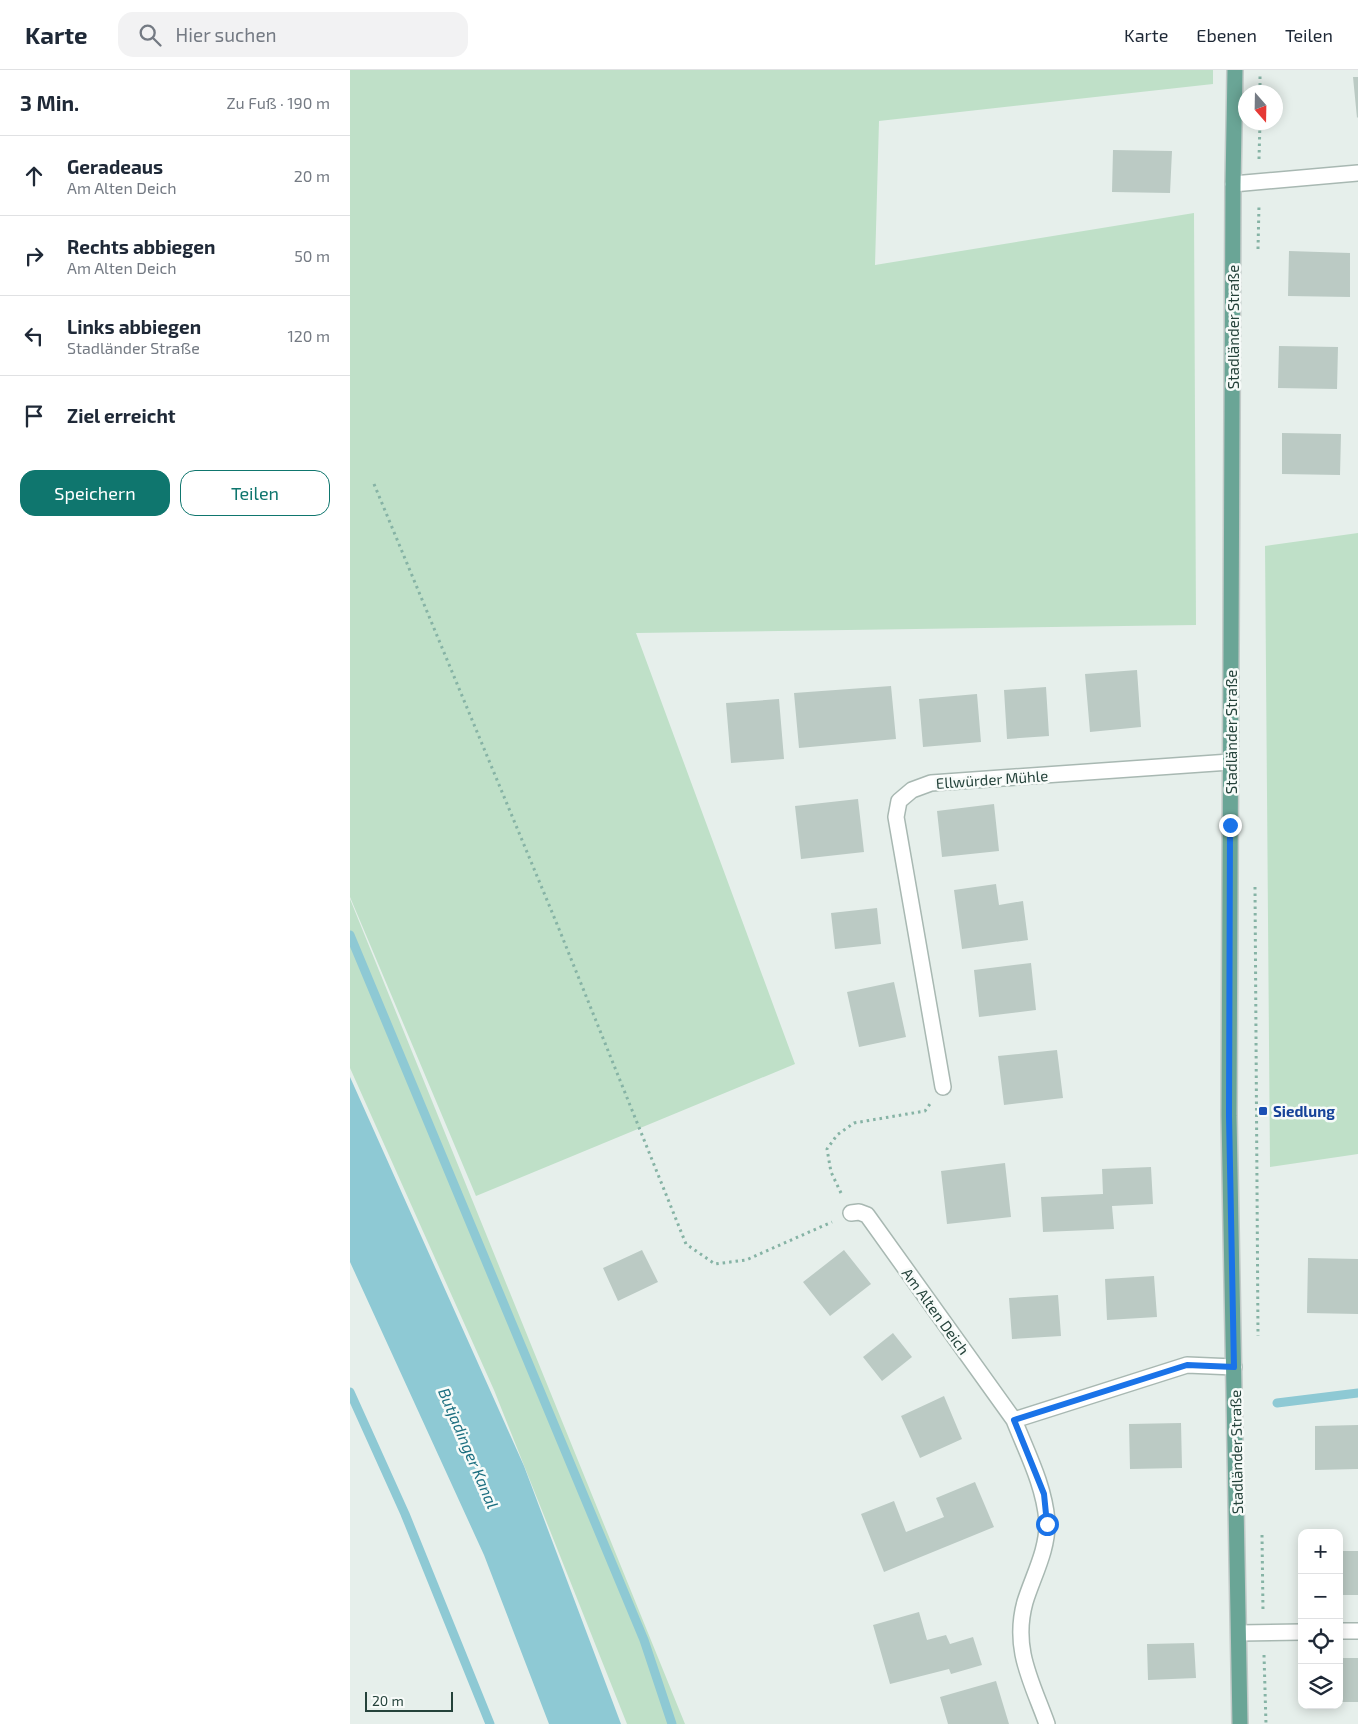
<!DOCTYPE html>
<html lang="de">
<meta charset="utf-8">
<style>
:root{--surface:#fff;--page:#f2f2f3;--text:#1f2937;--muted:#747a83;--line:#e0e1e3;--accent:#0f766e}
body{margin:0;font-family:"Exo 2",sans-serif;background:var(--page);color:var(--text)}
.controls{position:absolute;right:15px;bottom:15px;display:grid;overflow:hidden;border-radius:10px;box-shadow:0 2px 12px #0003}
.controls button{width:45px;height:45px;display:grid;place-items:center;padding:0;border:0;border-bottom:1px solid var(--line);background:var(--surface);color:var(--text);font:25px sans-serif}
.compass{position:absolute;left:888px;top:15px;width:45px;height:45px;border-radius:50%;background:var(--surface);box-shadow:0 2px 12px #0003;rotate:160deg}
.scale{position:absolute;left:15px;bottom:12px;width:88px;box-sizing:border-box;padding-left:5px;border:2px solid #24423a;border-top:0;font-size:14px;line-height:18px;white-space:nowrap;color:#24423a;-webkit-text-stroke:4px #f7fbf9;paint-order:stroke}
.stop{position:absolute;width:15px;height:15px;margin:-11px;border:4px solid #1a73e8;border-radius:50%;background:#fff}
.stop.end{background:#1a73e8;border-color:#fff;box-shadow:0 1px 5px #0008}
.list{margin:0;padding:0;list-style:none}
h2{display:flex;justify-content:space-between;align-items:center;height:65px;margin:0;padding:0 20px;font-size:21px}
h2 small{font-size:16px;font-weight:400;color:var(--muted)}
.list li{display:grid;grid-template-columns:32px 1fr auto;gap:15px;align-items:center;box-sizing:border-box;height:80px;padding:0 20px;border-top:1px solid var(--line)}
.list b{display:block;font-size:19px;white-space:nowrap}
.list p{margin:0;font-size:16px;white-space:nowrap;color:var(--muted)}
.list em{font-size:16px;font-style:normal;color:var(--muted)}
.actions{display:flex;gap:10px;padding:15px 20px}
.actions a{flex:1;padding:11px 0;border:1px solid var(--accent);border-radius:15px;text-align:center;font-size:18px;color:var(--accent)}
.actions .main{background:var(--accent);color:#fff}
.icon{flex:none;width:28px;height:28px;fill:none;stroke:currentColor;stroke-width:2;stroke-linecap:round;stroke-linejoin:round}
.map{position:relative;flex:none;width:1008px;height:1654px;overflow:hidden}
header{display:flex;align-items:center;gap:30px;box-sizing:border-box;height:70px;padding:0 25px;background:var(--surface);border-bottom:1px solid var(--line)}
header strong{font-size:24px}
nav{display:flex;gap:28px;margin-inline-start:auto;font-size:18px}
.search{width:350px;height:45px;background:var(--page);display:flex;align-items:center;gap:12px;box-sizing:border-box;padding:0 18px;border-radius:15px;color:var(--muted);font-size:19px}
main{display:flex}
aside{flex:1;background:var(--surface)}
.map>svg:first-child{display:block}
.green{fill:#bfe0c8}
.water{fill:#8ec9d4}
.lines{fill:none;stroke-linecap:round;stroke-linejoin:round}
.stream{stroke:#8ec9d4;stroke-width:9}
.building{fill:#bbcac4}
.service-casing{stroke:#a8b8b2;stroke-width:18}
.minor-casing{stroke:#a8b8b2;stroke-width:18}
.primary-casing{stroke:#c2cac8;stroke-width:18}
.path{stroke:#86b3a5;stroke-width:3;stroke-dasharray:2.5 4;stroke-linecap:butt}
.service{stroke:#fff;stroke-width:15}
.minor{stroke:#fff;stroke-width:15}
.primary{stroke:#6aa596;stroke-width:15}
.route{stroke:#1a73e8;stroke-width:6}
.transit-dot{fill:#1a4fb4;stroke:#f7fbf9;stroke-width:2}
.labels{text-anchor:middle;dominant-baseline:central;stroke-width:5;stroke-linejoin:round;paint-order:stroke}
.street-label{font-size:15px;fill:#24423a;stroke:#f7fbf9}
.transit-label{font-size:15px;font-weight:bold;fill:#164399;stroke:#f7fbf9;text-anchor:start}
.water-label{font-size:16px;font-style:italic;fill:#1c6f80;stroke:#f7fbf9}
</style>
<header>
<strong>Karte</strong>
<div class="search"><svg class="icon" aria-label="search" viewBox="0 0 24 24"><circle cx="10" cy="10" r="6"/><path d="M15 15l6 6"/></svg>Hier suchen</div>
<nav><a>Karte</a><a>Ebenen</a><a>Teilen</a></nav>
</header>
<main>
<aside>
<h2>3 Min.<small>Zu Fuß · 190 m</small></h2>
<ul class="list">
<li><svg class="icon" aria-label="ahead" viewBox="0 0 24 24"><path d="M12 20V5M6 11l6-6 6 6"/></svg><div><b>Geradeaus</b><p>Am Alten Deich</p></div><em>20 m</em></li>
<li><svg class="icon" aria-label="right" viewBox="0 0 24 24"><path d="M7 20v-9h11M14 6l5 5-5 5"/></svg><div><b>Rechts abbiegen</b><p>Am Alten Deich</p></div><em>50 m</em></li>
<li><svg class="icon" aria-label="left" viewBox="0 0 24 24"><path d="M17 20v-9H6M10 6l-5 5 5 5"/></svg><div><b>Links abbiegen</b><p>Stadländer Straße</p></div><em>120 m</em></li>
<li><svg class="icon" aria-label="arrive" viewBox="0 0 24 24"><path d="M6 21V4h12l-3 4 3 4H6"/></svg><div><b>Ziel erreicht</b></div></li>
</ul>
<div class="actions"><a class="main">Speichern</a><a>Teilen</a></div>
</aside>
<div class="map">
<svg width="1008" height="1654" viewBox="0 0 1008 1654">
<rect width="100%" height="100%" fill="#e6efeb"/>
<!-- green -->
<path class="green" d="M0,0H863V14L529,51L525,195L844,143L846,555L286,563L445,994L126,1126L0,827Z
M1008,463V1084L920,1097L915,476Z
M0,829L335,1654H277L144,1320L0,998Z"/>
<!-- water -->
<path class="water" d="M0,1007L174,1396L271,1654H199L134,1485L0,1192Z"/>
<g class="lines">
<!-- stream -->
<path class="stream" d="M0,865L294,1570L322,1654
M0,1322L55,1444L140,1654
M927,1333L1008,1323"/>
</g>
<!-- building -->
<path class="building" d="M1003,7H1008V47L1007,48Z
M763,80L822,81L820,123L762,122Z
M939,181L1000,183V227L938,226Z
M929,276L988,277L987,319L928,318Z
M932,363L991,364L990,405L932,404Z
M787,600L791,657L740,662L735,604Z
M541,616L546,669L449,678L444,623Z
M696,617L699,666L657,669L654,620Z
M627,624L631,672L573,677L569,629Z
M429,629L434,689L381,693L376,633Z
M508,729L514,782L451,789L445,736Z
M644,734L649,781L592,787L587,741Z
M646,814L649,835L673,831L678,870L612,879L604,820Z
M527,838L531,874L485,879L481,843Z
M681,893L686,940L629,947L624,900Z
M544,912L556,967L509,977L497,922Z
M707,980L713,1028L654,1035L648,986Z
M655,1093L661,1147L597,1154L591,1101Z
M801,1097L803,1134L762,1136L764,1159L693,1162L691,1127L753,1124L752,1099Z
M292,1180L308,1212L268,1231L253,1198Z
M494,1180L521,1214L480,1246L453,1212Z
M958,1188L1008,1189V1244L957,1243Z
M804,1206L807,1247L757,1250L755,1209Z
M708,1225L711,1266L662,1269L659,1228Z
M543,1263L562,1287L532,1311L513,1287Z
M594,1326L612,1369L570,1388L551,1346Z
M831,1353L832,1398L780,1399L779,1354Z
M1008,1355V1399L965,1400V1356Z
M625,1412L644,1457L534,1502L511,1444L544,1431L556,1462L594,1447L586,1428Z
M989,1481H1008V1525H989Z
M569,1542L577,1570L596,1565L600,1574L623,1567L632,1595L601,1604L599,1599L540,1614L523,1555Z
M844,1573L846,1608L798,1610L797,1574Z
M989,1588H1008V1632H989Z
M646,1611L659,1654H598L590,1627Z"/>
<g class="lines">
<defs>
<path id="service" d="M883,114L1008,103"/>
<path id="minor" d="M593,1017L546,747L549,731L562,720L581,713L880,692
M501,1143L509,1142L517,1145L664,1350L837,1295L884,1297
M664,1350C677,1383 694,1415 697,1451C698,1480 683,1506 675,1532C662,1579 682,1612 697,1654
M989,1561H1008
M889,1563L952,1562"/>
<path id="primary" d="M885,0L883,114L879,1046L890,1654"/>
</defs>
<!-- service casing -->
<use href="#service" class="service-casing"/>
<!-- minor casing -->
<use href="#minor" class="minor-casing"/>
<!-- primary casing -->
<use href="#primary" class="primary-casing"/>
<!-- path -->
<path class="path" d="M910,22V6
M909,89L910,52
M908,179L909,135
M24,414L209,859L336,1174L365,1194L396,1190L482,1152
M905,817L908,1266
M491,1123L481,1102L477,1079L487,1065L504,1053L575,1041L580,1034
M912,1465L913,1541
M914,1585L916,1654"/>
<!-- service -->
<use href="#service" class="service"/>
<!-- minor -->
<use href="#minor" class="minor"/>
<!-- primary -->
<use href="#primary" class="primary"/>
</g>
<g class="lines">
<!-- route -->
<path class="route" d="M697,1454L694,1424L664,1350L837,1295L884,1297L879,1046L880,755"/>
</g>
<!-- markers -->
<rect class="transit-dot" x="908" y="1036" width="10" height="10" rx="2.5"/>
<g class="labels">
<!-- street labels -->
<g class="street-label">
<text transform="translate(883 257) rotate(-90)">Stadländer Straße</text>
<text transform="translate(881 662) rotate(-90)">Stadländer Straße</text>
<text transform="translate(642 709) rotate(-4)">Ellwürder Mühle</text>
<text transform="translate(586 1241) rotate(54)">Am Alten Deich</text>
<text transform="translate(886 1382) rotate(-91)">Stadländer Straße</text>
</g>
<!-- transit labels -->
<g class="transit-label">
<text x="923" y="1041">Siedlung</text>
</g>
<!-- water labels -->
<g class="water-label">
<text transform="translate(119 1378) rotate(67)">Butjadinger Kanal</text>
</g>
</g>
</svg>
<div class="controls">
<button>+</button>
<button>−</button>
<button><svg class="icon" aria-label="locate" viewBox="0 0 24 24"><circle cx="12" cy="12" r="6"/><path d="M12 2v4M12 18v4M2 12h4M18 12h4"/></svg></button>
<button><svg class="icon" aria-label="layers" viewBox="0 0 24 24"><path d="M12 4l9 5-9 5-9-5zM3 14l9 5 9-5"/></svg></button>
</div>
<svg class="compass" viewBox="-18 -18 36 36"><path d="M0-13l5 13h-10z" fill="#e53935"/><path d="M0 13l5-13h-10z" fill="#747a83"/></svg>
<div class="scale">20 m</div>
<div class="stop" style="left:697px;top:1454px"></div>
<div class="stop end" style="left:880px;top:755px"></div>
</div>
</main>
